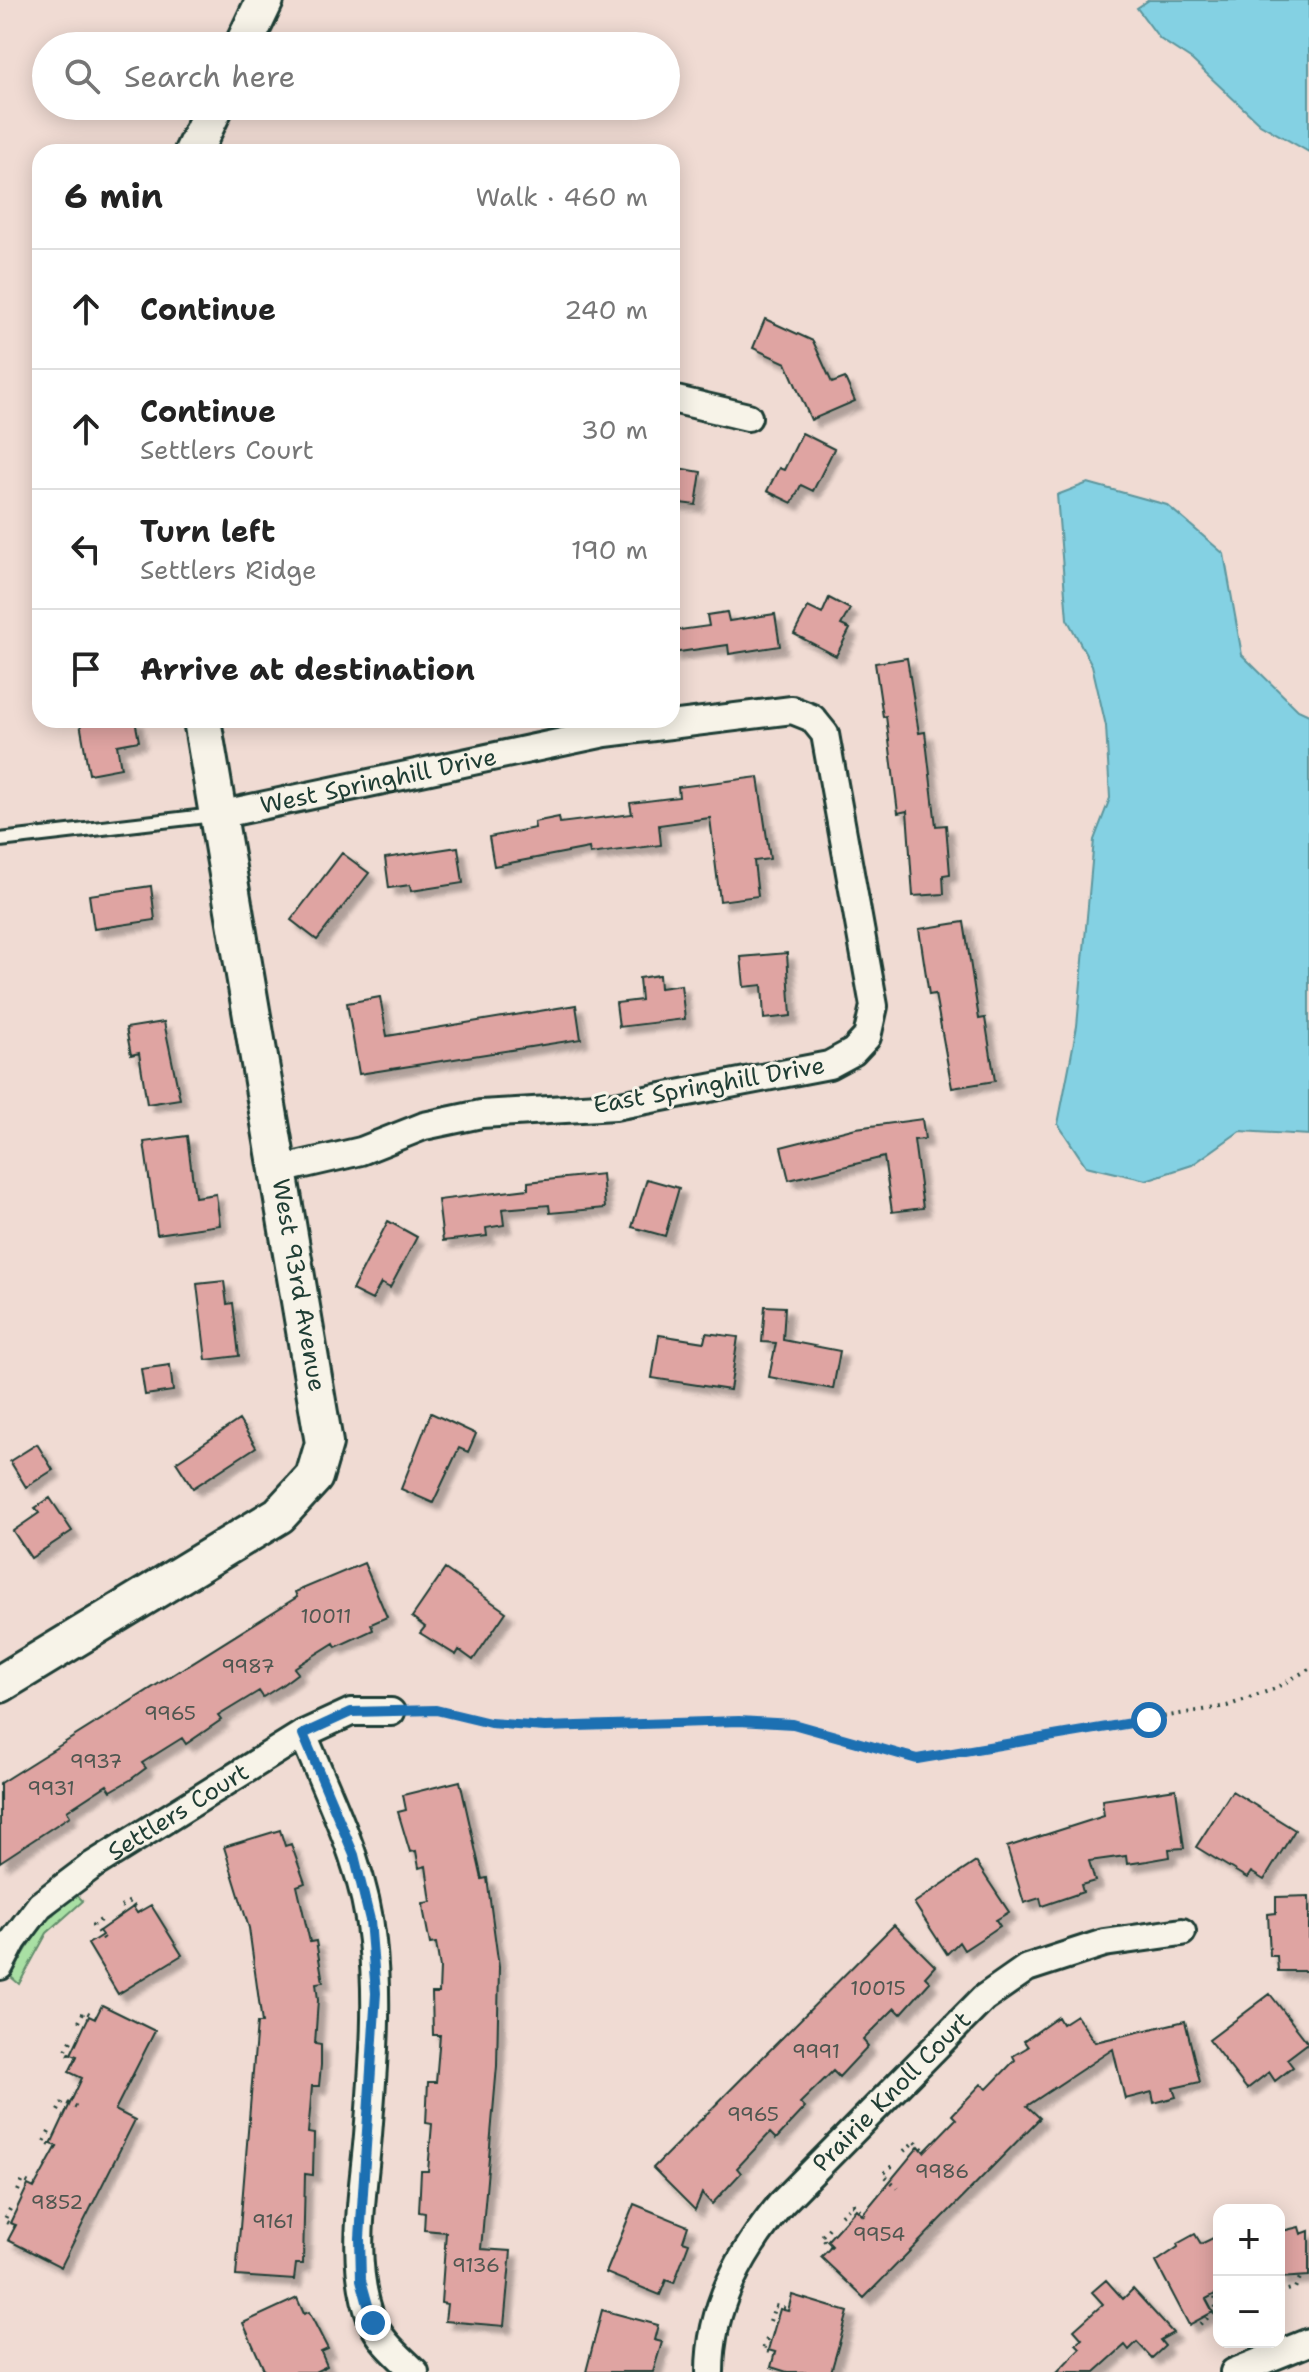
<!DOCTYPE html>
<meta charset="utf-8">
<style>
:root{--surface:#fff;--page:#f2f2f2;--text:#222;--muted:#767676;--line:#e0e0e0}
body{margin:0;font-family:"Shantell Sans",sans-serif;background:var(--page);color:var(--text)}
.controls{position:absolute;right:24px;bottom:24px;display:grid;overflow:hidden;border-radius:16px;box-shadow:0 4px 20px #0003}
.controls button{width:72px;height:72px;display:grid;place-items:center;padding:0;border:0;border-bottom:2px solid var(--line);background:var(--surface);color:var(--text);font:40px sans-serif}
.stop{position:absolute;width:24px;height:24px;margin:-18px;border:6px solid #1f6fb2;border-radius:50%;background:#fff}
.stop.end{background:#1f6fb2;border-color:#fff;box-shadow:0 2px 8px #0008}
.list{margin:0;padding:0;list-style:none}
h2{display:flex;justify-content:space-between;align-items:center;height:104px;margin:0;padding:0 32px;font-size:34px}
h2 small{font-size:26px;font-weight:400;color:var(--muted)}
.list li{display:grid;grid-template-columns:52px 1fr auto;gap:24px;align-items:center;box-sizing:border-box;height:120px;padding:0 32px;border-top:2px solid var(--line)}
.list b{display:block;font-size:30px;white-space:nowrap}
.list p{margin:0;font-size:26px;white-space:nowrap;color:var(--muted)}
.list em{font-size:26px;font-style:normal;color:var(--muted)}
.icon{flex:none;width:44px;height:44px;fill:none;stroke:currentColor;stroke-width:2;stroke-linecap:round;stroke-linejoin:round}
.map{position:relative;flex:none;width:1309px;height:2372px;overflow:hidden}
.search{position:absolute;background:var(--surface);box-shadow:0 4px 20px #0003;left:32px;top:32px;width:648px;height:88px;display:flex;align-items:center;gap:20px;box-sizing:border-box;padding:0 28px;border-radius:44px;color:var(--muted);font-size:30px}
.panel{position:absolute;background:var(--surface);box-shadow:0 4px 20px #0003;left:32px;top:144px;width:648px;height:584px;border-radius:24px}
.map>svg:first-child{display:block}
.green{fill:#a9e0a4;stroke:#648e6c;stroke-width:2}
.water{fill:#84d1e3;stroke:#5c969d;stroke-width:2}
.building{fill:#dfa4a2;stroke:#1f3d34;stroke-width:2;filter:url(#shadow)}
.lines{fill:none;stroke-linecap:round;stroke-linejoin:round}
.lane-casing{stroke:#1f3d34;stroke-width:18}
.street-casing{stroke:#1f3d34;stroke-width:32}
.secondary-casing{stroke:#1f3d34;stroke-width:42}
.path{stroke:#1f3d34;stroke-width:4;stroke-dasharray:2 6;stroke-linecap:butt}
.lane{stroke:#f7f3e8;stroke-width:12}
.street{stroke:#f7f3e8;stroke-width:26}
.secondary{stroke:#f7f3e8;stroke-width:36}
.route{stroke:#1f6fb2;stroke-width:10}
.labels{text-anchor:middle;dominant-baseline:central;stroke-width:6;stroke-linejoin:round;paint-order:stroke}
.number-label{font-size:20px;fill:#4f5750}
.street-label{font-size:24px;fill:#1f3d34;stroke:#f7f3e8}
</style>
<div class="map">
<svg width="1309" height="2372" viewBox="0 0 1309 2372">
<defs>
<filter id="shadow"><feDropShadow dx="7" dy="7" stdDeviation="2" flood-color="#0004"/></filter>
</defs>
<rect width="100%" height="100%" fill="#f0dbd3"/>
<filter id="ink" filterUnits="userSpaceOnUse"><feTurbulence type="fractalNoise" baseFrequency=".0125" numOctaves="2"/><feDisplacementMap in="SourceGraphic" scale="16" xChannelSelector="R" yChannelSelector="G"/><feConvolveMatrix kernelMatrix="1 2 1 2 8 2 1 2 1" color-interpolation-filters="sRGB"/></filter>
<g filter="url(#ink)">
<!-- green -->
<path class="green" d="M76,1894L83,1901L47,1933L19,1984L11,1977C28,1943 46,1917 76,1894Z"/>
<!-- water -->
<path class="water" d="M1149,0H1309V152L1260,124L1192,60L1160,39L1137,8Z
M1088,483L1167,505L1224,554L1242,655L1298,710L1309,715V1135L1240,1131L1192,1165L1146,1180L1086,1166L1058,1124L1077,1026L1094,840L1110,798L1106,726L1092,665L1067,619L1057,495Z"/>
<!-- building -->
<path class="building" d="M765,319L813,341L832,383L845,378L855,401L811,420L786,363L753,348Z
M802,433L834,449L813,491L801,485L792,503L767,491L779,468L784,470Z
M672,467L701,472L696,505L672,502Z
M829,598L850,609L841,625L850,629L836,656L794,634L808,607L822,614Z
M727,612L729,621L775,614L780,646L729,654L728,645L672,653V631L709,626L707,615Z
M907,658L919,733L925,732L936,826L946,825L950,874L943,875L944,894L913,896L907,811L898,813L886,716L883,717L875,663Z
M94,720H135L139,741L117,745L121,768L89,774L80,723Z
M758,777L770,859L754,861L758,896L720,901L710,818L659,825L661,845L590,854L589,848L494,866L489,837L535,828L534,822L559,817L560,823L632,814L630,803L679,797L678,787Z
M458,847L463,883L411,891L410,885L389,888L385,858Z
M342,853L369,873L317,940L291,920Z
M151,886L155,920L94,929L89,895Z
M964,922L979,1019L985,1018L995,1081L952,1088L935,994L929,995L919,929Z
M787,953L791,1016L764,1019L762,985L744,987L741,957Z
M659,975L660,988L681,985L685,1019L619,1027L616,1003L641,1000L639,978Z
M380,997L387,1036L576,1005L581,1039L359,1074L347,1003Z
M164,1022L180,1099L147,1104L139,1053L131,1055L126,1028Z
M922,1119L925,1139L914,1140L923,1208L892,1212L884,1157L789,1180L781,1147L856,1128Z
M187,1136L195,1197L216,1194L220,1225L157,1234L144,1142Z
M602,1174L605,1208L550,1213L549,1205L502,1209L504,1225L486,1228L487,1236L443,1241L438,1200L528,1189V1182Z
M647,1179L679,1188L665,1236L632,1227Z
M388,1221L417,1237L390,1288L381,1283L372,1300L352,1290Z
M224,1281L227,1304L233,1303L239,1356L206,1360L197,1284Z
M765,1306L785,1307L783,1340L840,1351L833,1389L769,1377L776,1343L762,1342Z
M706,1333L738,1337L730,1390L652,1378L659,1335L704,1342Z
M170,1365L173,1391L145,1395L141,1369Z
M431,1413L476,1434L468,1452L459,1448L433,1503L401,1489Z
M239,1420L256,1447L193,1488L176,1462Z
M37,1444L53,1470L26,1487L10,1461Z
M50,1498L72,1531L31,1558L13,1531L39,1513L35,1508Z
M364,1563L387,1617L371,1624L373,1630L336,1647L334,1643L294,1668L298,1673L282,1685L263,1697L259,1691L218,1716L221,1720L186,1744L182,1738L142,1763L146,1768L130,1780L111,1791L107,1785L67,1811L70,1816L0,1862V1783L297,1597L295,1592Z
M445,1569L506,1612L473,1660L459,1650L456,1655L420,1633L425,1627L412,1617Z
M460,1781L482,1879L487,1878L499,1967L497,2066L481,2249L511,2251L504,2326L445,2321L447,2304L441,2303L446,2232L424,2230L425,2213L419,2212L421,2171H428L432,2124L426,2123L428,2082H436L440,2035H433L432,1993H439L440,1968L436,1943L430,1944L424,1913L423,1903L431,1902L426,1866L419,1868L416,1851L410,1852L398,1812L406,1810L403,1795Z
M1176,1789L1184,1848L1169,1849L1170,1857L1147,1861L1127,1864L1126,1856L1089,1861L1095,1881L1081,1885L1083,1892L1042,1906L1040,1898L1024,1903L1007,1847L1104,1816L1102,1800Z
M1232,1791L1295,1830L1264,1880L1251,1872L1247,1878L1196,1847Z
M280,1830L285,1846L291,1844L305,1883L297,1886L310,1942L316,1941L323,1982L316,1983L318,2000L315,2044L321,2045V2065L319,2086H312L310,2111L308,2133L314,2134L313,2175L305,2174L303,2264H296L294,2280L236,2276L257,2023H262L249,1928L224,1847Z
M976,1862L1009,1912L996,1920L1000,1926L981,1939L964,1950L959,1942L947,1954L914,1903Z
M1309,1896V1971H1278L1277,1956H1270L1268,1914L1276,1913V1897Z
M151,1905L182,1955L118,1994L88,1944L102,1935L99,1931L133,1907L137,1913Z
M894,1925L935,1966L925,1977L930,1982L901,2014L895,2008L863,2040L868,2046L839,2077L833,2071L800,2103L805,2108L776,2139L770,2133L737,2168L741,2173L712,2204L702,2193L695,2210L653,2168Z
M1270,1994L1308,2043L1287,2059L1293,2067L1275,2081L1269,2072L1247,2089L1209,2040Z
M102,2005L155,2031L115,2110L135,2120L61,2267L8,2240L16,2225L10,2223L28,2185L34,2188L57,2146L51,2144L82,2078L69,2072L77,2056L71,2054L89,2016L95,2019Z
M1076,2015L1095,2042L1185,2021L1200,2082L1173,2088L1176,2097L1154,2103L1152,2092L1125,2099L1113,2049L1027,2106L1040,2118L864,2298L821,2257L832,2246L827,2241L856,2209L862,2215L919,2146L924,2152L956,2119L952,2115L981,2084L987,2089L1015,2060L1013,2056L1028,2047L1024,2041L1058,2017L1062,2024Z
M634,2204L688,2226L683,2241L689,2243L674,2283L666,2280L660,2295L606,2273Z
M1299,2227L1301,2234L1309,2231V2276L1279,2278V2237L1283,2236L1282,2231Z
M1195,2234L1201,2244L1219,2235V2292L1206,2299L1213,2312L1189,2325L1156,2262L1178,2247L1177,2244Z
M1106,2280L1123,2299L1133,2289L1173,2333L1160,2340L1165,2346L1152,2358L1137,2342L1129,2350L1125,2345L1095,2372H1057L1080,2348L1076,2344L1082,2339L1074,2330L1103,2304L1092,2292Z
M792,2295L848,2312L831,2372H787L771,2367L775,2352L768,2350L780,2309L788,2311Z
M297,2298L304,2314L309,2312L328,2349L321,2352L327,2366L315,2372H265L243,2323Z
M602,2310L658,2325L654,2340L662,2342L653,2372H586Z"/>
<g class="lines">
<defs>
<path id="lane" d="M0,840L214,815"/>
<g id="street">
<path d="M672,399L748,417"/>
<path id="s1" d="M218,815L605,733L792,710L812,718L825,734L874,1006L867,1037L853,1052L829,1065L615,1106L481,1114L424,1126L361,1151L279,1170"/>
<path d="M303,1734C331,1802 365,1867 372,1941C379,2005 373,2070 368,2135C363,2195 349,2263 372,2321C380,2341 400,2357 415,2372"/>
<path id="s2" d="M0,1966L13,1941L40,1905L93,1865L303,1734L351,1712H391"/>
<path id="s3" d="M710,2372C710,2307 741,2252 781,2204L984,1998L1027,1968L1104,1943L1182,1932"/>
<path d="M1234,2372L1309,2342"/>
</g>
<path id="secondary" d="M243,46L265,0
M193,152L215,106
M0,1684L279,1515L314,1477L324,1443L202,720"/>
</defs>
<!-- lane casing -->
<use href="#lane" class="lane-casing"/>
<!-- street casing -->
<use href="#street" class="street-casing"/>
<!-- secondary casing -->
<use href="#secondary" class="secondary-casing"/>
<!-- path -->
<path class="path" d="M414,1711L436,1710L490,1723L545,1727L739,1721L793,1724L917,1759L1227,1706L1274,1689L1309,1669
M121,1907L130,1901L140,1915
M103,1939L93,1925L104,1918
M79,2022L84,2011L99,2019
M71,2041L65,2052L79,2059
M58,2111L63,2101L79,2109
M49,2132L44,2142L59,2149
M904,2151L915,2141L927,2153
M892,2166L883,2174L898,2188
M18,2191L23,2180L39,2188
M10,2209L4,2221L18,2228
M841,2215L853,2204L865,2216
M829,2228L821,2237L835,2251
M1280,2292L1295,2288L1300,2278
M770,2321L775,2306L791,2310
M1200,2324L1216,2311L1215,2294
M767,2339L763,2350L780,2355"/>
<!-- lane -->
<use href="#lane" class="lane"/>
<!-- street -->
<use href="#street" class="street"/>
<!-- secondary -->
<use href="#secondary" class="secondary"/>
</g>
</g>
<g class="lines" filter="url(#ink)">
<!-- route -->
<path class="route" d="M373,2323L361,2280L360,2238L376,1993L370,1920L354,1855L303,1734L351,1712L436,1710L490,1723L545,1727L739,1721L793,1724L917,1759L1149,1720"/>
</g>
<g class="labels">
<!-- number labels -->
<g class="number-label">
<text x="326" y="1616">10011</text>
<text x="248" y="1666">9987</text>
<text x="170" y="1713">9965</text>
<text x="96" y="1761">9937</text>
<text x="51" y="1788">9931</text>
<text x="878" y="1988">10015</text>
<text x="816" y="2051">9991</text>
<text x="753" y="2114">9965</text>
<text x="942" y="2171">9986</text>
<text x="57" y="2202">9852</text>
<text x="273" y="2221">9161</text>
<text x="879" y="2234">9954</text>
<text x="476" y="2265">9136</text>
</g>
<!-- street labels -->
<g class="street-label">
<text stroke="none"><textPath href="#s1" startOffset="164">West Springhill Drive</textPath></text>
<text transform="translate(709 1085) rotate(-10)">East Springhill Drive</text>
<text transform="translate(299 1285) rotate(80)">West 93rd Avenue</text>
<text stroke="none"><textPath href="#s2" startOffset="240">Settlers Court</textPath></text>
<text stroke="none"><textPath href="#s3" startOffset="344">Prairie Knoll Court</textPath></text>
</g>
</g>
</svg>
<div class="controls">
<button>+</button>
<button>−</button>
</div>
<div class="stop" style="left:1149px;top:1720px"></div>
<div class="stop end" style="left:373px;top:2323px"></div>
<div class="search"><svg class="icon" aria-label="search" viewBox="0 0 24 24"><circle cx="10" cy="10" r="6"/><path d="M15 15l6 6"/></svg>Search here</div>
<section class="panel">
<h2>6 min<small>Walk · 460 m</small></h2>
<ul class="list">
<li><svg class="icon" aria-label="ahead" viewBox="0 0 24 24"><path d="M12 20V5M6 11l6-6 6 6"/></svg><div><b>Continue</b></div><em>240 m</em></li>
<li><svg class="icon" aria-label="ahead" viewBox="0 0 24 24"><path d="M12 20V5M6 11l6-6 6 6"/></svg><div><b>Continue</b><p>Settlers Court</p></div><em>30 m</em></li>
<li><svg class="icon" aria-label="left" viewBox="0 0 24 24"><path d="M17 20v-9H6M10 6l-5 5 5 5"/></svg><div><b>Turn left</b><p>Settlers Ridge</p></div><em>190 m</em></li>
<li><svg class="icon" aria-label="arrive" viewBox="0 0 24 24"><path d="M6 21V4h12l-3 4 3 4H6"/></svg><div><b>Arrive at destination</b></div></li>
</ul>
</section>
</div>
